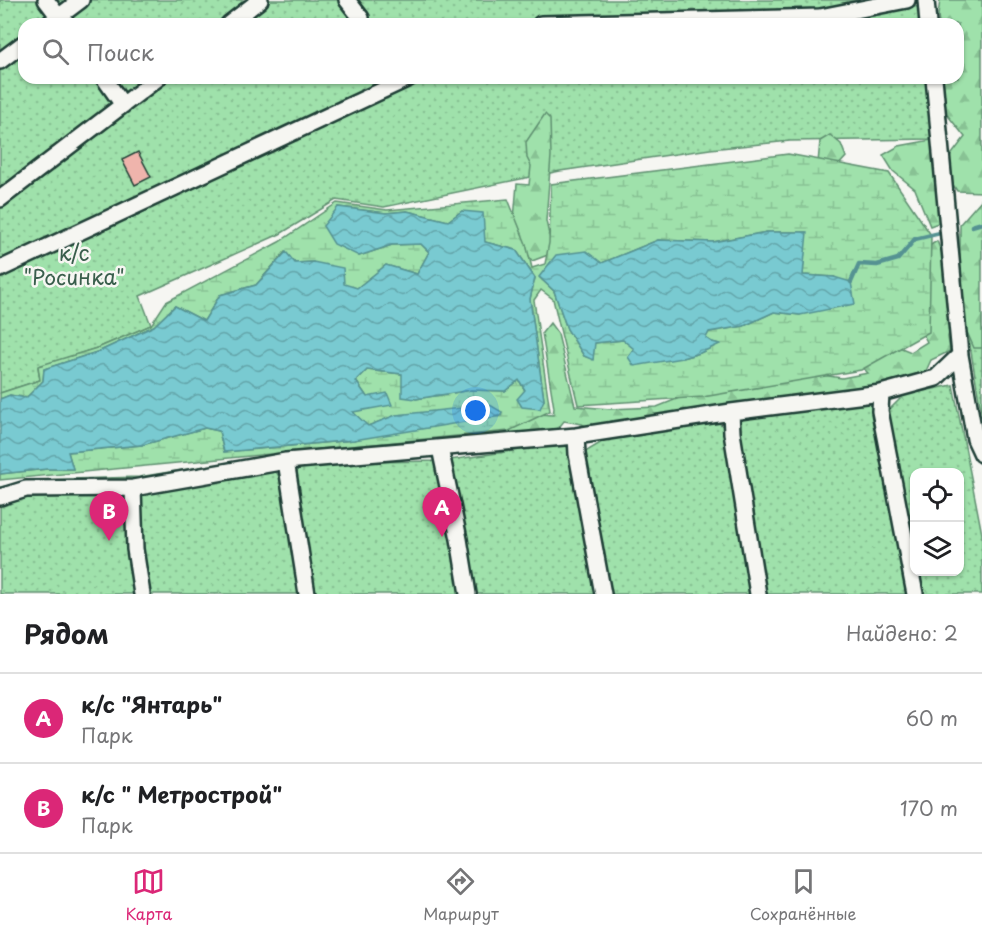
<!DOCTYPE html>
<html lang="ru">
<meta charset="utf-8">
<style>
:root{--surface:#fff;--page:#f2f2f2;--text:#202124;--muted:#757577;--line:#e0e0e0;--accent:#db2777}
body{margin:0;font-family:"Playpen Sans",sans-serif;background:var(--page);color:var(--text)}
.controls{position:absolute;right:18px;bottom:18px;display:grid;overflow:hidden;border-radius:12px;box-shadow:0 2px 4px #0004}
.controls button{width:54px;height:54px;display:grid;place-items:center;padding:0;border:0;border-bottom:2px solid var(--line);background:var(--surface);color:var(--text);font:30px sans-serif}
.you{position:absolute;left:476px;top:411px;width:21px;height:21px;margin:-15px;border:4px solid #fff;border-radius:50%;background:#1a73e8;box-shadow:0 0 0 9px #1a73e833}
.badge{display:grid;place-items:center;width:39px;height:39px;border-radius:50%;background:var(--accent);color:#fff;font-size:20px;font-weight:700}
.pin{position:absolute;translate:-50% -50px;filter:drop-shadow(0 2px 3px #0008)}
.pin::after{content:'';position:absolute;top:32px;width:21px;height:18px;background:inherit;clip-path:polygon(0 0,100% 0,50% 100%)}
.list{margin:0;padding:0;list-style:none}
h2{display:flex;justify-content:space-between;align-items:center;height:78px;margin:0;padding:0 24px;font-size:26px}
h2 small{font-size:20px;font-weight:400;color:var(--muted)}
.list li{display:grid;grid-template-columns:39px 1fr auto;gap:18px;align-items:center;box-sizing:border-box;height:90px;padding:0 24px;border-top:2px solid var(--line)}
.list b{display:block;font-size:22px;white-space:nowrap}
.list p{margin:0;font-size:20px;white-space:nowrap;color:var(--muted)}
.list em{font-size:20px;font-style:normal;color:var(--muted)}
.icon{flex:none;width:33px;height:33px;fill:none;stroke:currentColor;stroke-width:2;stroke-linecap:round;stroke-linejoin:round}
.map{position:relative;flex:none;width:982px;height:594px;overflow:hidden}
.search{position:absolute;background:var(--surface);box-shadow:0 2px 4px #0004;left:18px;right:18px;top:18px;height:66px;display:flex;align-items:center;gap:15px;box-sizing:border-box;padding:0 21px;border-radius:18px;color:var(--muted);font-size:22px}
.sheet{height:258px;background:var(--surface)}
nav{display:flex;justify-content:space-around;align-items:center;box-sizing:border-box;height:84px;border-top:2px solid var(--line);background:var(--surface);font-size:16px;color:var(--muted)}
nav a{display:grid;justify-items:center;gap:3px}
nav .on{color:var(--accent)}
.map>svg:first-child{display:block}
.green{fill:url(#green-dots);stroke:#5f8f70;stroke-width:1.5;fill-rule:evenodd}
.forest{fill:url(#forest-firs);stroke:#5f8f70;stroke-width:1.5}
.wetland{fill:url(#wetland-marsh);stroke:#5f8f70;stroke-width:1.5;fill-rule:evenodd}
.water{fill:url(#water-waves);stroke:#559292;stroke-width:1.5}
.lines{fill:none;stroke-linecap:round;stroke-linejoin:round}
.stream{stroke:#559292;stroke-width:4.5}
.building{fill:#efb4ac;stroke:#1f3d34;stroke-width:1.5}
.minor-casing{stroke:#1f3d34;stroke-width:20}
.minor{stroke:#f6f6f2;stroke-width:15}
.labels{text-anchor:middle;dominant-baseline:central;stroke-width:5;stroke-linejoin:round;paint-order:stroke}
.park-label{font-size:21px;fill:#395e4c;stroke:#f6f6f2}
</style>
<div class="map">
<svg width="982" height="594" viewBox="0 0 982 594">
<defs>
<pattern id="green-dots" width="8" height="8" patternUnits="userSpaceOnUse" patternTransform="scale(1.5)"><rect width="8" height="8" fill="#9fe1ab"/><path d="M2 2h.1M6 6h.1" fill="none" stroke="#88c294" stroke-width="1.8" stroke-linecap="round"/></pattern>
<pattern id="forest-firs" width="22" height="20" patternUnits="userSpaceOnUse" patternTransform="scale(1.5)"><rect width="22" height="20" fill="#9fe1ab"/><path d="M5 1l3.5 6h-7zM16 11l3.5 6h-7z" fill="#88c294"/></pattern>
<pattern id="wetland-marsh" width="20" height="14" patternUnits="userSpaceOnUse" patternTransform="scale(1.5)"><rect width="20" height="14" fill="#9fe1ab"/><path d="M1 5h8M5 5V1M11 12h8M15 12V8" fill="none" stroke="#88c294"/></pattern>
<pattern id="water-waves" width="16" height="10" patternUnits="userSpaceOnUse" patternTransform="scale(1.5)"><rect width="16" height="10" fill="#79cad1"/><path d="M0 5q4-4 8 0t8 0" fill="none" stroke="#63a5aa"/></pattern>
</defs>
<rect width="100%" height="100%" fill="#f6f6f2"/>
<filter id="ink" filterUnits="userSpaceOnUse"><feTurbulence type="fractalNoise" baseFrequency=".0167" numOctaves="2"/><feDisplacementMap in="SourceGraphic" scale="12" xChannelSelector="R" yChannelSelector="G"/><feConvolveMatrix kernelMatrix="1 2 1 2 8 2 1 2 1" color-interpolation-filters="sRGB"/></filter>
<g filter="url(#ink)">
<!-- green -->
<path class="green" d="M0,0H908L910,6L920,7L921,24H24V78H927L933,139L790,141L710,149L560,171L384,207L336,200L280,234L140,296L151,325L100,347L38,367L40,380L0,393Z
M982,316V417L966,322Z
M953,385L982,534V594H0V487L37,480L139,477L205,466L206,475L275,470L282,481L296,479L297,469L313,465L363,462L443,461L568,443L573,454H582L607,439L716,421L724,427V434L737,433L738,424L745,418L868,401L873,412L888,411L904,395ZM914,472H960V572H914Z"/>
<!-- forest -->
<path class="forest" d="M940,0H982V192L957,191L942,167L965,137L945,112L943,78H958V24H939L938,15Z
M545,114L550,119L551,156L546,221L553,253L532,261L513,231L517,184L529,185L531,166L527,158L526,142Z
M830,135L841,144L846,157L834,170L818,163L820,141Z
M931,140L939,165L941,222L930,226L915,189L893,171L883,155L899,146Z
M982,199V348H974L960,316V224Z
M937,241L946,264L952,318L948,337L950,351L931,360L926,371L910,380L592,430L582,424L564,421L553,435L356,450L358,442L521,413L553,415L554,408L542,333L550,323L558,334L575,406L610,409L657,407L704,388L795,371L842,378L868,373L856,361L877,338L911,352L927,342L916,320L923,250Z"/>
<!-- wetland -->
<path class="wetland" d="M788,154L889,173L931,235L929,332L861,370L703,397L578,405L553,299L541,290L534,300L550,411L509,431L0,480V474L47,469H73L68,452L142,445L205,428L219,431L224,452L354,440L397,415L368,426L352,412L391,404L367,397L356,381L367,370L402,374L416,399L471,390L505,391L519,380L525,391L544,400L530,299L535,278L516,250L485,242L462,211L448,221L407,211L386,213L338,207L359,256L392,245L421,244L429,252L417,274L386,265L357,288L344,285L313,262L295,263L285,252L256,285L220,295L204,321L175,306L154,326L100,351L44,369L43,381L26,398L10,395L0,399V393L40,380L38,366L100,347L151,325L166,302L279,242L337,203L387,210L508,199L526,244L532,268L545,264L549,243L551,184ZM767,232H806L803,275L834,277L800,315L774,312L744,326L709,332L705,338L712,342L719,344L700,353L682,358L635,349L623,340L594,343L593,359L584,356L567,329L554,291L540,278L602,263L658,240L713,242Z"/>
<!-- water -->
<path class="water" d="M338,207L386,213L407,211L448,221L462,211L483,213L485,242L516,250L535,278L530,299L544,400L540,409L522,407L517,399L525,390L519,380L505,391L471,390L416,399L402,397V374L367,370L356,381L367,397L387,393L392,405L353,412L368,426L396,415L490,405L502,412L501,416L354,440L224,452L219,431L205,428L142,445L68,452L73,469H47L0,474V399L10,395L26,398L43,381L44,369L100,351L154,326L175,306L204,321L220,295L256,285L286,252L295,263L313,262L343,268L344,284L357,288L386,265L417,274L429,252L421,244L392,245L359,256L334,244L323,226Z
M767,232H807L803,275L834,277L851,282L855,304L800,315L774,312L744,326L709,332L706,338L712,342L720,344L700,353L682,358L634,366L628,357L634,349L623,340L595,343L593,360L584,356L567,329L554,291L539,277L556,255L586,251L602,263L658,240L713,242Z"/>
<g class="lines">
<!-- stream -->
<path class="stream" d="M972,226L982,223
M851,282L859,264L877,265L898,259L915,239L940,233"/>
</g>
<!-- building -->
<path class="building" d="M138,152L151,177L135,185L122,160Z"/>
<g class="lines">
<defs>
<path id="minor" d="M46,0L64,24
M347,0L361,18
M926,0L928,24
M49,24L81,0
M229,24L260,0
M541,24L820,17L907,0
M0,61L24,43
M104,78L123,105
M0,199L158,78
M0,269L409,78
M960,355L975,439L982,454
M881,393L880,411L915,594
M731,412L732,433L758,594
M576,436L577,454L603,594
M440,448L459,539L468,594
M286,461L307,594
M133,488L135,549L142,594
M0,497L26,489L133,488L286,461L576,436L731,412L881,393L936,378L960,355L934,78"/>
</defs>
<!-- minor casing -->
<use href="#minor" class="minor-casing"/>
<!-- minor -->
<use href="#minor" class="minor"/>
</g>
</g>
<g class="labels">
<!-- park labels -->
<g class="park-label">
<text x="74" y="252">к/с<tspan x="74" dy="24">"Росинка"</tspan></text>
</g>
</g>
</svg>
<div class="controls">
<button><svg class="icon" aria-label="locate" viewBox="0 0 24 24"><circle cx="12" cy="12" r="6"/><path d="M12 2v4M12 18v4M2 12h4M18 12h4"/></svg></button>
<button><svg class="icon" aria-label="layers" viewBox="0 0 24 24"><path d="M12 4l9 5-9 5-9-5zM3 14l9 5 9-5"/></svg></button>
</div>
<div class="you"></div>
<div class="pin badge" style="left:442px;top:537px">A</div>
<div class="pin badge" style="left:109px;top:541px">B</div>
<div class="search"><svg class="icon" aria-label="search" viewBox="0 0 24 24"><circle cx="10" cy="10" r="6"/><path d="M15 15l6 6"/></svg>Поиск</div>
</div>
<section class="sheet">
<h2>Рядом<small>Найдено: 2</small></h2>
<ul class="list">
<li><span class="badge">A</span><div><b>к/с &quot;Янтарь&quot;</b><p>Парк</p></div><em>60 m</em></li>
<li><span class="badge">B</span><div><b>к/с &quot; Метрострой&quot;</b><p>Парк</p></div><em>170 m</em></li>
</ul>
</section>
<nav>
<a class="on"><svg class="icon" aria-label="map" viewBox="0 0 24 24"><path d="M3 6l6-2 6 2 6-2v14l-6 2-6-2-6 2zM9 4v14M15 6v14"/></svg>Карта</a>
<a><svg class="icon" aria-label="directions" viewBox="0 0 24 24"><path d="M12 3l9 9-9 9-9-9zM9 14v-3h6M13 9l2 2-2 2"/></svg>Маршрут</a>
<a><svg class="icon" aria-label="saved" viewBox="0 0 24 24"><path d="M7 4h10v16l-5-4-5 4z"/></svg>Сохранённые</a>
</nav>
